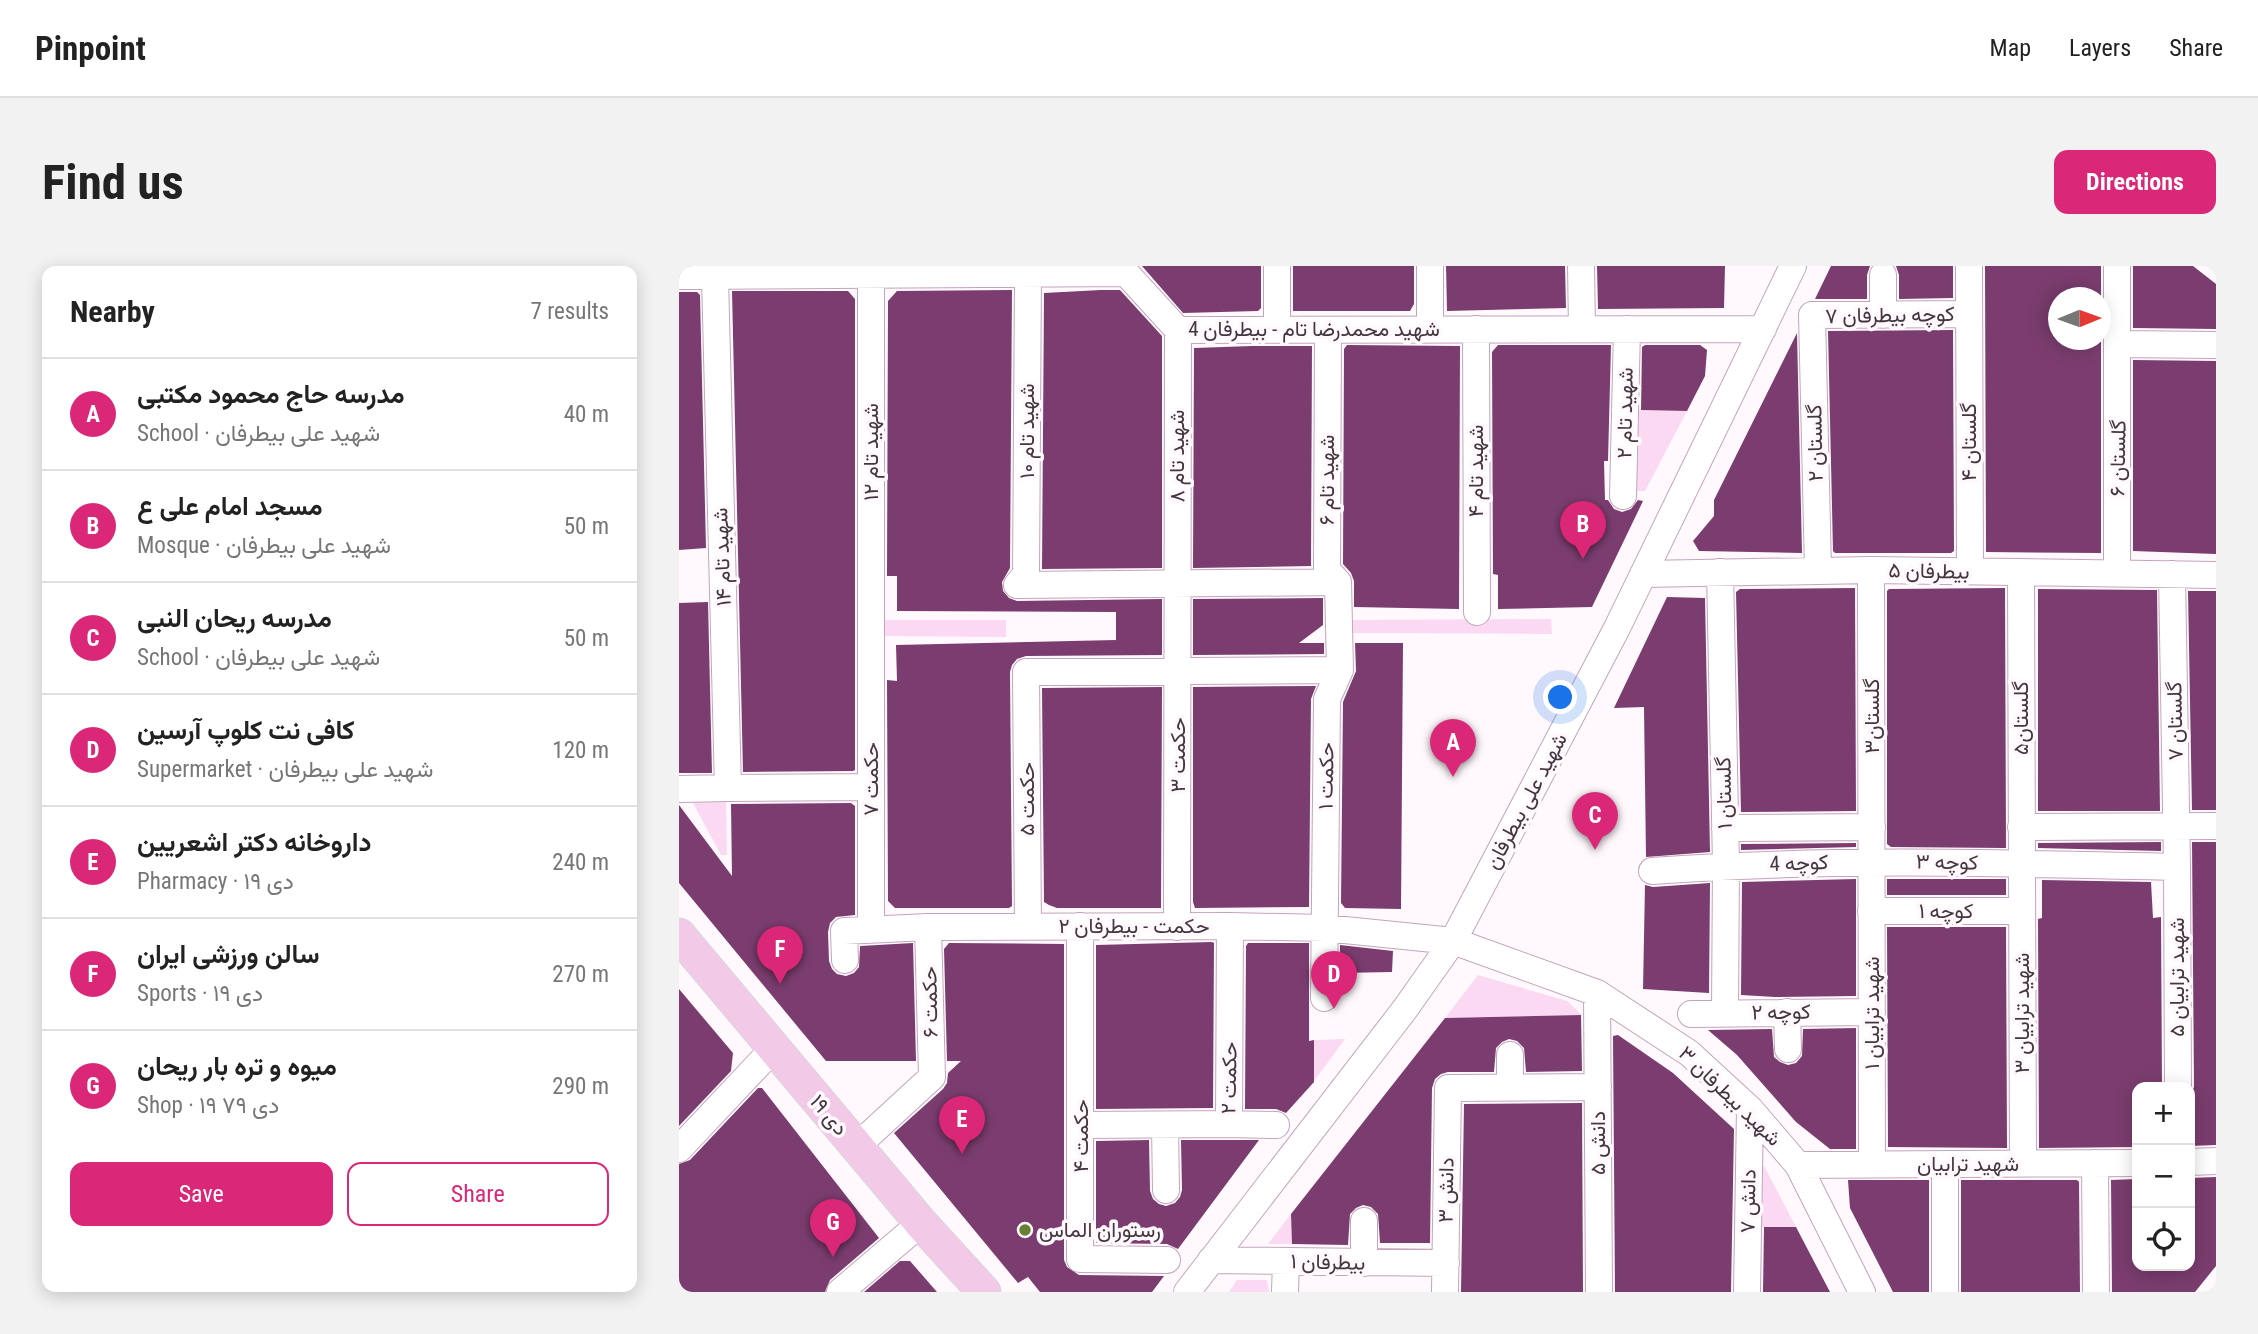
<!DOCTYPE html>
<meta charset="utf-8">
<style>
:root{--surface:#fff;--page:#f2f2f2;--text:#222;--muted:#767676;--line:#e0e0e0;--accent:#db2777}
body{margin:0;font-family:"Roboto Condensed",Vazirmatn,sans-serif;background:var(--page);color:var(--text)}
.controls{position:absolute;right:21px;bottom:21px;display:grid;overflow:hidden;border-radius:14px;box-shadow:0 4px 18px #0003}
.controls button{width:63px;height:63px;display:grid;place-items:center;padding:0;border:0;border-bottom:2px solid var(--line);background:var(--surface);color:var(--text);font:35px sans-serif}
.compass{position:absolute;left:1369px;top:21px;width:63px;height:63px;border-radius:50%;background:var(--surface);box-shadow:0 4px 18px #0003;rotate:89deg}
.you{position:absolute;left:882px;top:432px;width:24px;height:24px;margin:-18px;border:5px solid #fff;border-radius:50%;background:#1a73e8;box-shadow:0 0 0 10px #1a73e833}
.badge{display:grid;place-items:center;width:46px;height:46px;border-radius:50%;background:var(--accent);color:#fff;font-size:23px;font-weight:700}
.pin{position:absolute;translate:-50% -58px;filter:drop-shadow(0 2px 4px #0008)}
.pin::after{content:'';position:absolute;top:37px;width:24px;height:21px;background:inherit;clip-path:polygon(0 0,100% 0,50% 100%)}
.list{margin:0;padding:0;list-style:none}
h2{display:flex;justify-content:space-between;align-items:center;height:91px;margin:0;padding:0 28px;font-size:30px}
h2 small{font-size:23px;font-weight:400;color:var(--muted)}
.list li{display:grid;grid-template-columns:46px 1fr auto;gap:21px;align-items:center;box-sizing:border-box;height:112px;padding:0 28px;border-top:2px solid var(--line)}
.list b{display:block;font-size:26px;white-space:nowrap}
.list p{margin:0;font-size:23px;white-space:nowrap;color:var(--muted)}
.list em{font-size:23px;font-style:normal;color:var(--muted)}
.actions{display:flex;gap:14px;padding:21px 28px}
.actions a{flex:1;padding:16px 0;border:2px solid var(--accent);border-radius:14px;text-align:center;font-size:24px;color:var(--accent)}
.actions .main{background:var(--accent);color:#fff}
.icon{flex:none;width:38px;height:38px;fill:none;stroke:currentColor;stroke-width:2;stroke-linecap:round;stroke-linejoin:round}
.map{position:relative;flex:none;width:1537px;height:1026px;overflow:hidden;border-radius:14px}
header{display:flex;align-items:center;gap:42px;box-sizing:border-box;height:98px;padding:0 35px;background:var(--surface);border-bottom:2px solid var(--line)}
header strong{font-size:33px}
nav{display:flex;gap:38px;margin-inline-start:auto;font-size:24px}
.intro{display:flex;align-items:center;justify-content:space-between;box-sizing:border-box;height:168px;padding:0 42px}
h1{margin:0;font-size:49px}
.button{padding:18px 32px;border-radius:14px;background:var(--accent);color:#fff;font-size:24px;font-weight:700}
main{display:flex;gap:42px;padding:0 42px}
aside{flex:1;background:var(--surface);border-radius:14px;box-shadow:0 4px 18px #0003}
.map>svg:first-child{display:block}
.green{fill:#fbd9f2}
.building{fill:#7b3d6f;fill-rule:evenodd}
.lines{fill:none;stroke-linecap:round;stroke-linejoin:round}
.minor-casing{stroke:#c3a5bb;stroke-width:28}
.major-casing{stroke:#d9d7d9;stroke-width:35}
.minor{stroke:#fff;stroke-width:26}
.major{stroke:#f2cae8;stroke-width:33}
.poi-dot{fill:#678134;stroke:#fff8fd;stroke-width:2.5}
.labels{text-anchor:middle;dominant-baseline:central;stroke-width:7;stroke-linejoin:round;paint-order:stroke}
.street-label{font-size:21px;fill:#42363f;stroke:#fff8fd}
.poi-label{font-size:21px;fill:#42363f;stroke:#fff8fd;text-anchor:start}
</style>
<header>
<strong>Pinpoint</strong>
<nav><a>Map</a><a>Layers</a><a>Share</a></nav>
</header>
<div class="intro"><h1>Find us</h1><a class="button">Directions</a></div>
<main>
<aside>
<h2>Nearby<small>7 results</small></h2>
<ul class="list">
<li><span class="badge">A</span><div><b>مدرسه حاج محمود مکتبی</b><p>School · شهید علی بیطرفان</p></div><em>40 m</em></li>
<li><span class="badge">B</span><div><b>مسجد امام علی ع</b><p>Mosque · شهید علی بیطرفان</p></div><em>50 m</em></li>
<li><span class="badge">C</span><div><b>مدرسه ریحان النبی</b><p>School · شهید علی بیطرفان</p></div><em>50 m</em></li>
<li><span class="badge">D</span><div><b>کافی نت کلوپ آرسین</b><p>Supermarket · شهید علی بیطرفان</p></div><em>120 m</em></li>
<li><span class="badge">E</span><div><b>داروخانه دکتر اشعریین</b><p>Pharmacy · ۱۹ دی</p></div><em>240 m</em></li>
<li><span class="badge">F</span><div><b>سالن ورزشی ایران</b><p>Sports · ۱۹ دی</p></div><em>270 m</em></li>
<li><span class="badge">G</span><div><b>میوه و تره بار ریحان</b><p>Shop · ۱۹ دی ۷۹</p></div><em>290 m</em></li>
</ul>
<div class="actions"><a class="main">Save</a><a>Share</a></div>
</aside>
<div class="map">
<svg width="1537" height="1026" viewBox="0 0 1537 1026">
<rect width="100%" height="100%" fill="#fff8fd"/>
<!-- green -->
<path class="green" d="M957,144L1008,145L966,225H955Z
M872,353L873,368L672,367L671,354Z
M204,354H327V371L204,370Z
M13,535H47L48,589H42Z
M799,709L888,735L903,749L766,752Z
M666,773L635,815V774Z
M1076,900H1085L1117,961H1076Z
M612,948L613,978H589Z
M558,1014H588L590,1026H550Z"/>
<!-- building -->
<path class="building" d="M463,0H582V42L579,45L504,47Z
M614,0H735V38L731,45H614Z
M767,0H886L887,42L768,45Z
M918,0H1046L1045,42L919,43Z
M1152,0H1191L1188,9V33H1136Z
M1217,0H1274V32L1220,33V9Z
M1306,0H1422V287L1307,286ZM1380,32H1422V74H1380Z
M1454,0H1514L1537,18V63L1454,62Z
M333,24L331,302L323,316L324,325L330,332L338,335L483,333V389L347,390L338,393L333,399L331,406L333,640L330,642H216L209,635L208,414L218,415L217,379L437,374V346L218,345V310H208L209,35L218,25Z
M422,24H441L483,70V302L363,303L365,27Z
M53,25H169L176,33V504L174,505L64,506Z
M0,26H18L21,29L27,282L0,284Z
M1274,64L1275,285L1272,287H1156L1154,285L1149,65Z
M1118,67L1123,287L1020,285L1014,275L1035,250V234Z
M668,79L781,80L780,343L675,341V315L672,307L664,298L665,83Z
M819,79H932L929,195H925L926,234H929L935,243L943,246L952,243L959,234L964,235L913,341L819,343V309L814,308L813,86Z
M966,79H1021L1028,84L1026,110L1008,145L962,144L963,81Z
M573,80H633L632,300L514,302L515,82Z
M1454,94L1537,95V288L1454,285Z
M1176,322L1177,545L1062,546L1057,326L1061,323Z
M1326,322L1327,582L1212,581L1208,578V325L1210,323Z
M1359,323L1478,324L1481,545H1359Z
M1509,325H1537V544H1513Z
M988,331L1026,332L1031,586L967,591L965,441L935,442Z
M644,332V359L620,377H645V388L514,389V333Z
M29,336L33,507H0V337Z
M676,377H724L722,643L666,642L662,637L664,436L677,405Z
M637,420L632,433L630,641L516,642L514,636V421Z
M483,421L482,642H378L370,639L365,636L363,422Z
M172,537L176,540V649L157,651L151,657L149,666L150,695L153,703L158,708L167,710L175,707L180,701L181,680L234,677L237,795H147L0,617V539L53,610L52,538Z
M1482,576V585L1359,582V577Z
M1513,576H1537V879L1511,880V831L1515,821Z
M1177,577V581L1062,584V578Z
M1177,613V730L1096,731L1062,729L1063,616Z
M1208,613H1327V629H1208Z
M1363,614L1472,616L1474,652L1482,651L1483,821H1458V881L1360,882L1359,653L1363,652Z
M1031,617L1030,727L964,723L966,619L974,621Z
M1208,661H1327L1328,882L1209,881Z
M533,676L535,677L534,842L417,843V679Z
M270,677L385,678V994L388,1001L400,1009L485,1010L473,1026H361L349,1011L339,1017L215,867L264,823L268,817L269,807L282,795H268L265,683Z
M569,677H630V775L635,774V816L607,847L597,843H566L567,680Z
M661,679L714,685L713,706L661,707Z
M0,723L54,787L52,805L0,860Z
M902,749L903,805L847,806L845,782L838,775L830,773L823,776L817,782L815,806H769L762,808L756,813L753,822L751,977H701L699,948L692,941L684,939L677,942L671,948L669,979L613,978L612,948L766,752Z
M1177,762V883H1151L1117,856L1058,789L1029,764L1093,763L1095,791L1101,796L1109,799L1117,797L1123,790L1124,763Z
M939,769L994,807L1055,863L1052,1026H936L934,770Z
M79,822H83L200,972L151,1014L146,1026H0V898L11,894Z
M903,837L904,1026H782L785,838Z
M470,874L471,925L474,933L480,938L487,940L496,937L501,931L503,924L502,874H580L499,983L488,978L417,977V875Z
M1537,911V1000L1516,1026H1433L1432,914L1458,913V1000H1511V912Z
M1169,914H1250V1026H1214L1171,942Z
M1282,914H1398L1400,916L1401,1026H1282Z
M1085,961H1117L1151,1026H1084Z
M221,995H231L258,1026H185Z"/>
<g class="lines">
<defs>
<path id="minor" d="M902,0L903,63
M1290,0L1291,305
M192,9V662
M1204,9V49
M0,10L447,7L499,64L1084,63
M598,62V0
M751,63V0
M797,63L798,346
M1440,78L1537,79
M944,230L948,63
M1139,304L1133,49L1290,48
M1192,304L1193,898
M1041,306L1047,599L1046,747
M1342,306L1344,897
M1438,307V0
M964,308L1192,304L1537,309
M1493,308L1498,601L1499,821
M338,319L659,316
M338,319L347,308L349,8
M49,522L192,521
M0,523L49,522L36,11
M1342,561L1537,560
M1046,562L1193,561
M973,605C1148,592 1323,597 1498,601
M1192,645H1342
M349,660L347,406L661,404
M401,660V993L488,994
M498,661L499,64
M166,694L165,665L249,661L551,660L646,662L774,675L918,727L1010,787L1071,843L1119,899L1183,1026
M918,727L920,1026
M645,732L648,433L661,404L659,316L648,304L649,64
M1108,746L1109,783
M1012,748L1193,746
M831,821V789
M550,858L597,859
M402,859L550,858L551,660
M486,859L487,924
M177,881L253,811L249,661
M0,883L94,783
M1511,896L1537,895
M1416,897L1417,1026
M1266,898V1026
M1119,899L1458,897
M685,955V997
M532,994L767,997
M161,1026L242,957
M508,1026L726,743L774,675L938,362L1114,0
M606,1026L607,995
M766,1026L769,822L919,821
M1068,1026L1071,843"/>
<path id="major" d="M0,669L242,957L305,1026"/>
</defs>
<!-- minor casing -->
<use href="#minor" class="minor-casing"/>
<!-- major casing -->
<use href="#major" class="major-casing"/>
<!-- minor -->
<use href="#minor" class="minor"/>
<!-- major -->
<use href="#major" class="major"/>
</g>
<!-- markers -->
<circle class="poi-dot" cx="346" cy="964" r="7"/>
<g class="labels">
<!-- street labels -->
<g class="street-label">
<text transform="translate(1211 49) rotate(-1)">کوچه بیطرفان ۷</text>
<text x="635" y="63">شهید محمدرضا تام - بیطرفان 4</text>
<text transform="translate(946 147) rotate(-89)">شهید تام ۲</text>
<text transform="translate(348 165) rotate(-90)">شهید تام ۱۰</text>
<text transform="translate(1290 176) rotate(-90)">گلستان ۴</text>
<text transform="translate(1136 177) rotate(-91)">گلستان ۲</text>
<text transform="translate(192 186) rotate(-90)">شهید تام ۱۲</text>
<text transform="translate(498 190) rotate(-90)">شهید تام ۸</text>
<text transform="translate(1439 192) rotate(-89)">گلستان ۶</text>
<text transform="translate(797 205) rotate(-90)">شهید تام ۴</text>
<text transform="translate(648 214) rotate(-90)">شهید تام ۶</text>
<text transform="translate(43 291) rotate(-92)">شهید تام ۱۴</text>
<text transform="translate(1250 305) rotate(1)">بیطرفان ۵</text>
<text transform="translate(1193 450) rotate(-90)">گلستان۳</text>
<text transform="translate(1342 452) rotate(-90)">گلستان۵</text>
<text transform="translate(1496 455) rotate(-91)">گلستان ۷</text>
<text transform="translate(499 489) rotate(-90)">حکمت ۳</text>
<text transform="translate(647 510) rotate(-89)">حکمت ۱</text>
<text transform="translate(192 513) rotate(-90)">حکمت ۷</text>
<text transform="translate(1045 527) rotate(-91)">گلستان ۱</text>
<text transform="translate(348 533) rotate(-90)">حکمت ۵</text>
<text transform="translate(847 535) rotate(-62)">شهید علی بیطرفان</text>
<text transform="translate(1268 596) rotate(1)">کوچه ۳</text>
<text transform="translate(1120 597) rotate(-2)">کوچه 4</text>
<text x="1267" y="645">کوچه ۱</text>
<text x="455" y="660">حکمت - بیطرفان ۲</text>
<text transform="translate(1498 711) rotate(-90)">شهید ترابیان ۵</text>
<text transform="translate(251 736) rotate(-91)">حکمت ۶</text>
<text transform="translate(1102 746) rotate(-1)">کوچه ۲</text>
<text transform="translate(1193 747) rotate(-90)">شهید ترابیان ۱</text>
<text transform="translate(1343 747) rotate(-90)">شهید ترابیان ۳</text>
<text transform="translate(550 812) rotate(-89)">حکمت ۲</text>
<text transform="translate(1051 830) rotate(44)">شهید بیطرفان ۳</text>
<text transform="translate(150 849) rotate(50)">۱۹ دی</text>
<text transform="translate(402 870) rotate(-90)">حکمت ۴</text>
<text transform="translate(919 877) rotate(-90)">دانش ۵</text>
<text x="1289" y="898">شهید ترابیان</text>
<text transform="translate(767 924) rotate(-89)">دانش ۳</text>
<text transform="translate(1069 935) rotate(-89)">دانش ۷</text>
<text transform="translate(649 996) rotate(1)">بیطرفان ۱</text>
</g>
<!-- poi labels -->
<g class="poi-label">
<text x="360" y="964">رستوران الماس</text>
</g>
</g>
</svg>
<div class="controls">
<button>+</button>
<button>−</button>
<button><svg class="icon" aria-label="locate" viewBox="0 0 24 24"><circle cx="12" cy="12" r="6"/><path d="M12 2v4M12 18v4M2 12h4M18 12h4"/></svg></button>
</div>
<svg class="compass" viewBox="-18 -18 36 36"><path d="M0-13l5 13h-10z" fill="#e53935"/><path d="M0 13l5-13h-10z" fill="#767676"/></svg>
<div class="you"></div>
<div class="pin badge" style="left:774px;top:511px">A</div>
<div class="pin badge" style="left:904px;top:293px">B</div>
<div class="pin badge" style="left:916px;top:584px">C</div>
<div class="pin badge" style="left:655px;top:743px">D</div>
<div class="pin badge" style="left:283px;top:888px">E</div>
<div class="pin badge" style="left:101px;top:718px">F</div>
<div class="pin badge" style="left:154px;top:991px">G</div>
</div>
</main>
